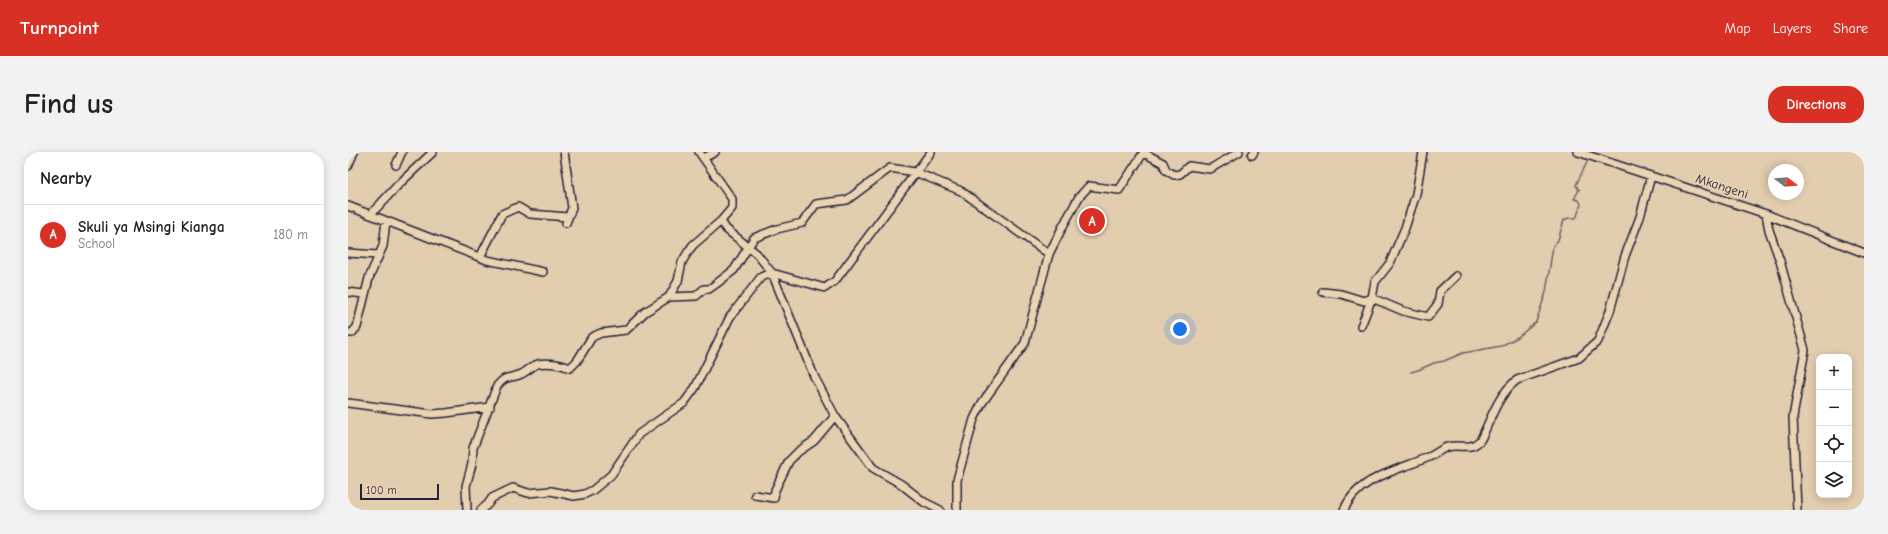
<!DOCTYPE html>
<meta charset="utf-8">
<style>
:root{--surface:#fff;--page:#f2f2f2;--text:#222;--muted:#767676;--line:#e0e0e0;--accent:#d93025}
body{margin:0;font-family:"Comic Neue",sans-serif;background:var(--page);color:var(--text)}
.controls{position:absolute;right:12px;bottom:12px;display:grid;overflow:hidden;border-radius:8px;box-shadow:0 2px 10px #0003}
.controls button{width:36px;height:36px;display:grid;place-items:center;padding:0;border:0;border-bottom:1px solid var(--line);background:var(--surface);color:var(--text);font:20px sans-serif}
.compass{position:absolute;left:1420px;top:12px;width:36px;height:36px;border-radius:50%;background:var(--surface);box-shadow:0 2px 10px #0003;rotate:106deg}
.scale{position:absolute;left:12px;bottom:10px;width:79px;box-sizing:border-box;padding-left:4px;border:2px solid #22223b;border-top:0;font-size:11px;line-height:14px;white-space:nowrap;color:#22223b;-webkit-text-stroke:3px #ebd4b4;paint-order:stroke}
.you{position:absolute;left:832px;top:177px;width:14px;height:14px;margin:-10px;border:3px solid #fff;border-radius:50%;background:#1a73e8;box-shadow:0 0 0 6px #1a73e833}
.badge{display:grid;place-items:center;width:26px;height:26px;border-radius:50%;background:var(--accent);color:#fff;font-size:13px;font-weight:700}
.pin{position:absolute;translate:-50% -50%;border:2px solid #fff;box-shadow:0 1px 4px #0006}
.list{margin:0;padding:0;list-style:none}
h2{display:flex;justify-content:space-between;align-items:center;height:52px;margin:0;padding:0 16px;font-size:17px}
h2 small{font-size:13px;font-weight:400;color:var(--muted)}
.list li{display:grid;grid-template-columns:26px 1fr auto;gap:12px;align-items:center;box-sizing:border-box;height:60px;padding:0 16px;border-top:1px solid var(--line)}
.list b{display:block;font-size:15px;white-space:nowrap}
.list p{margin:0;font-size:13px;white-space:nowrap;color:var(--muted)}
.list em{font-size:13px;font-style:normal;color:var(--muted)}
.icon{flex:none;width:22px;height:22px;fill:none;stroke:currentColor;stroke-width:2;stroke-linecap:round;stroke-linejoin:round}
.map{position:relative;flex:none;width:1516px;height:358px;overflow:hidden;border-radius:16px}
header{display:flex;align-items:center;gap:24px;box-sizing:border-box;height:56px;padding:0 20px;background:var(--accent);color:#fff}
header strong{font-size:19px}
nav{display:flex;gap:22px;margin-inline-start:auto;font-size:14px}
.intro{display:flex;align-items:center;justify-content:space-between;box-sizing:border-box;height:96px;padding:0 24px}
h1{margin:0;font-size:28px}
.button{padding:10px 18px;border-radius:16px;background:var(--accent);color:#fff;font-size:14px;font-weight:700}
main{display:flex;gap:24px;padding:0 24px}
aside{flex:1;background:var(--surface);border-radius:16px;box-shadow:0 2px 10px #0003}
.map>svg:first-child{display:block}
.lines{fill:none;stroke-linecap:round;stroke-linejoin:round}
.stream{stroke:#6b6367;stroke-width:1.5}
.minor-casing{stroke:#22223b;stroke-width:10}
.minor{stroke:#ebd4b4;stroke-width:7}
.labels{text-anchor:middle;dominant-baseline:central;stroke-width:3;stroke-linejoin:round;paint-order:stroke}
.street-label{font-size:13px;fill:#22223b;stroke:#ebd4b4}
</style>
<header>
<strong>Turnpoint</strong>
<nav><a>Map</a><a>Layers</a><a>Share</a></nav>
</header>
<div class="intro"><h1>Find us</h1><a class="button">Directions</a></div>
<main>
<aside>
<h2>Nearby<small></small></h2>
<ul class="list">
<li><span class="badge">A</span><div><b>Skuli ya Msingi Kianga</b><p>School</p></div><em>180 m</em></li>
</ul>
</aside>
<div class="map">
<svg width="1516" height="358" viewBox="0 0 1516 358">
<rect width="100%" height="100%" fill="#e3cdaf"/>
<filter id="ink" filterUnits="userSpaceOnUse"><feTurbulence type="fractalNoise" baseFrequency=".025" numOctaves="2"/><feDisplacementMap in="SourceGraphic" scale="8" xChannelSelector="R" yChannelSelector="G"/><feConvolveMatrix kernelMatrix="1 2 1 2 8 2 1 2 1" color-interpolation-filters="sRGB"/></filter>
<g filter="url(#ink)">
<g class="lines">
<!-- stream -->
<path class="stream" d="M1063,220L1070,218L1086,211L1096,209L1115,201L1153,194L1170,185L1188,170L1198,140L1205,94L1210,88L1216,68L1221,66H1228L1229,64L1233,52L1231,48L1226,47L1231,38L1228,33L1241,6"/>
<defs>
<path id="minor" d="M216,0L224,56L218,71
M1230,0L1418,62L1516,101
M796,1L815,11L818,18L826,23L832,22L841,14L862,17L891,0
M904,3L906,0
M356,6L367,0
M48,13L54,0
M0,14L6,0
M0,54L139,108L195,120
M23,62L50,33L85,0
M1418,62L1421,78L1432,109L1457,198L1445,265L1449,358
M373,69L378,77L409,102L424,121L466,224L487,264L466,289L451,299L441,309L427,338L426,346L407,343
M0,101L30,103
M132,105L154,62L170,55L182,62L220,65
M0,140L15,142
M975,140L993,142L1016,149L1024,146L1055,159L1080,165L1090,152L1092,139L1108,124
M321,145L348,144L356,137H361L368,132L386,118L406,86L429,77L454,71L468,52L499,48L542,16L567,20L613,39L701,102
M1013,174L1024,146L1027,130L1042,111L1057,76L1068,42L1075,0
M0,181H4L9,175L21,126L35,94L38,69
M0,251L84,262L98,261L142,255
M487,264L525,316L553,332L576,350L592,358
M119,358L118,334L124,312L125,296L149,234C158,223 160,227 171,223C178,221 183,214 190,212C200,210 213,212 222,216L229,209L244,185L253,181L278,178L297,160L321,145L330,129L334,110L340,100L345,93L373,69L384,56V47L351,0
M133,358L140,352L144,346L165,336L180,341L203,339L226,344L237,342L245,338L263,323L291,282L336,251L347,236L382,165L413,125L424,121L477,136L487,129L583,0
M609,358V328L626,267L634,251L677,191L701,102L715,74L731,45L741,34L771,38L796,0
M996,358C1010,324 1053,318 1083,304C1088,302 1093,297 1099,295C1112,291 1123,300 1133,287C1143,267 1150,242 1169,228L1231,206L1250,189L1262,159L1277,104L1292,65L1303,24"/>
</defs>
<!-- minor casing -->
<use href="#minor" class="minor-casing"/>
<!-- minor -->
<use href="#minor" class="minor"/>
</g>
</g>
<g class="labels">
<!-- street labels -->
<g class="street-label">
<text transform="translate(1374 34) rotate(18)">Mkangeni</text>
</g>
</g>
</svg>
<div class="controls">
<button>+</button>
<button>−</button>
<button><svg class="icon" aria-label="locate" viewBox="0 0 24 24"><circle cx="12" cy="12" r="6"/><path d="M12 2v4M12 18v4M2 12h4M18 12h4"/></svg></button>
<button><svg class="icon" aria-label="layers" viewBox="0 0 24 24"><path d="M12 4l9 5-9 5-9-5zM3 14l9 5 9-5"/></svg></button>
</div>
<svg class="compass" viewBox="-18 -18 36 36"><path d="M0-13l5 13h-10z" fill="#e53935"/><path d="M0 13l5-13h-10z" fill="#767676"/></svg>
<div class="scale">100 m</div>
<div class="you"></div>
<div class="pin badge" style="left:744px;top:69px">A</div>
</div>
</main>
